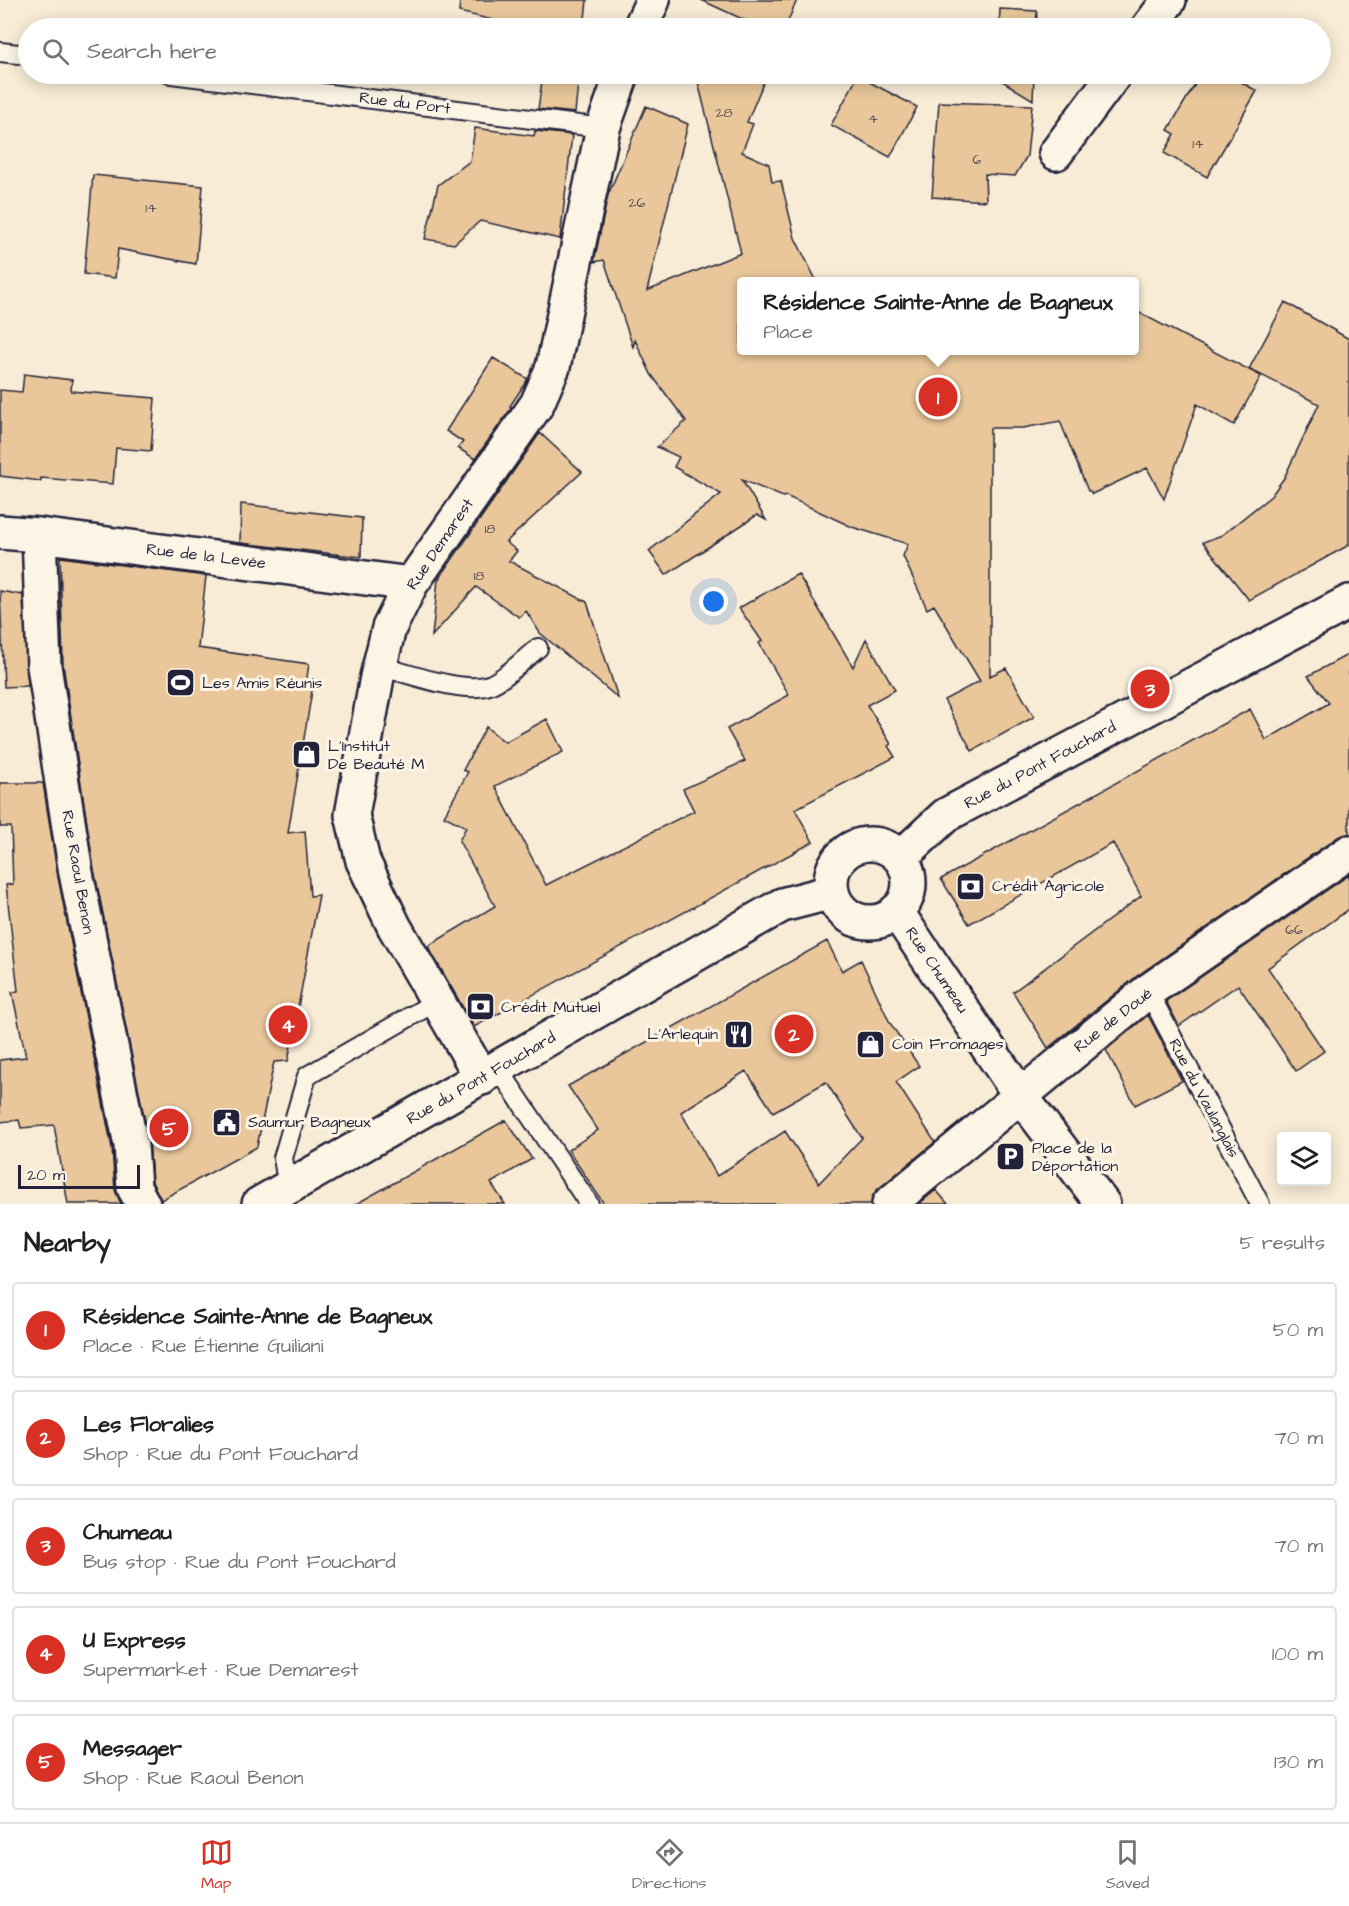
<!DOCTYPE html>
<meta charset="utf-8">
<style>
:root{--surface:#fff;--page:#f6f6f6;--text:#202124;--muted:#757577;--line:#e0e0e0;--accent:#d93025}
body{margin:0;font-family:"Architects Daughter",sans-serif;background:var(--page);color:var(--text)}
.controls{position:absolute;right:18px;bottom:18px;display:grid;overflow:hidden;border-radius:6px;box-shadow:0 3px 15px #0003}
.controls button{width:54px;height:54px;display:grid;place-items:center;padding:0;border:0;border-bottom:2px solid var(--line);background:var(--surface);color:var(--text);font:30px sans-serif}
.scale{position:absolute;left:18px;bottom:15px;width:122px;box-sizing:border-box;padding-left:6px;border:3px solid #22223b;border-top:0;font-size:16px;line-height:21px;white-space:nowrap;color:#22223b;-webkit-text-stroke:4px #fcf5e5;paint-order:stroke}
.you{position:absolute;left:714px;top:602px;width:21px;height:21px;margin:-15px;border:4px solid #fff;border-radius:50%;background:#1a73e8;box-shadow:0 0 0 9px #1a73e833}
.badge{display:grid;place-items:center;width:39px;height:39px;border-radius:50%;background:var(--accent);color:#fff;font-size:20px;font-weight:700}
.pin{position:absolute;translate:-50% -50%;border:3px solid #fff;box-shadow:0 2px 6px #0006}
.popup{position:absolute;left:737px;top:277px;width:402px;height:78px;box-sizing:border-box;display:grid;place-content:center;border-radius:6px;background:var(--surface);filter:drop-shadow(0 2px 4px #0005);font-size:20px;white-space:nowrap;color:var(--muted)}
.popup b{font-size:22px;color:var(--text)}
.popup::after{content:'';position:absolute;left:50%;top:100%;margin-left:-12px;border:12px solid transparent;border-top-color:var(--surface)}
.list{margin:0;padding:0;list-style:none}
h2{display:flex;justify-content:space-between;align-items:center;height:78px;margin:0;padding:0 24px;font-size:26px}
h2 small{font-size:20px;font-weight:400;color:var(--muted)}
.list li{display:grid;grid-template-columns:39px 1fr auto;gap:18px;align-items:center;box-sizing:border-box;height:96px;margin:0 12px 12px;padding:0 12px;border:2px solid var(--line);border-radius:6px}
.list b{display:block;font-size:22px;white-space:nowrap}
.list p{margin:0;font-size:20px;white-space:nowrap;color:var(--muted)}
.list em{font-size:20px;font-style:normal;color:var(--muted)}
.icon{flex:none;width:33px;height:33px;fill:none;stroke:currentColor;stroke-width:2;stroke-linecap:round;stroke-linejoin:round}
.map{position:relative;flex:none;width:1349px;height:1204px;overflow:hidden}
.search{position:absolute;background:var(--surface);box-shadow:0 3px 15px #0003;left:18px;right:18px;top:18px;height:66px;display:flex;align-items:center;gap:15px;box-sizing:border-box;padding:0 21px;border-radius:33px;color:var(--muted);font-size:22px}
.sheet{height:618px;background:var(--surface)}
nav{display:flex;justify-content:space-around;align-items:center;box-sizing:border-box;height:84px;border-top:2px solid var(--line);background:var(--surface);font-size:16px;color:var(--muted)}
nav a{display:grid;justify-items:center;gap:3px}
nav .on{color:var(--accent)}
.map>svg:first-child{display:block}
.building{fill:#e9c79a;stroke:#22223b;stroke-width:1.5;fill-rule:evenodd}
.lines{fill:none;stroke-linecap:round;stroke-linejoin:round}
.service-casing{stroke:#22223b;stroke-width:22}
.minor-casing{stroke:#22223b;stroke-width:38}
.tertiary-casing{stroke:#22223b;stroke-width:38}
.secondary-casing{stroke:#22223b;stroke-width:38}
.service{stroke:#fcf5e5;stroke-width:18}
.minor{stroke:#fcf5e5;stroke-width:33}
.tertiary{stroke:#fcf5e5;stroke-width:33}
.secondary{stroke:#fcf5e5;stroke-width:33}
.labels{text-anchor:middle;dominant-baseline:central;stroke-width:6;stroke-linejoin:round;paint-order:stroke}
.number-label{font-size:14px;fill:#544b53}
.street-label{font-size:16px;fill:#22223b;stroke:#fcf5e5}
.poi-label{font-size:16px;fill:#22223b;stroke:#fcf5e5;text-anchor:start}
</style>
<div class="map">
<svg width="1349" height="1204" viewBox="0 0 1349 1204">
<rect width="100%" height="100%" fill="#f8ecd6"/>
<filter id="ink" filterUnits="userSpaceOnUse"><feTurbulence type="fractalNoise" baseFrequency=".0167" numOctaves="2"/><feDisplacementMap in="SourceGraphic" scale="12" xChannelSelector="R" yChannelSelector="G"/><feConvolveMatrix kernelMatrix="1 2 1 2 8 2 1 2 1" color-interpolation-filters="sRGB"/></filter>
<g filter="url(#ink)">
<!-- building -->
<path class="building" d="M460,0H587L584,28H526L459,12Z
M701,0H797L785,28H762Z
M1000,9L1037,11L1036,28H999Z
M543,74H579L575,113L538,109Z
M696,74H767L747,122L753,124L742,152L769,164L772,182L781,181L795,238L817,282H741V351H1134V310L1261,376L1234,425L1197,404L1164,499L1147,468L1092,494L1090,491H1088L1060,421L1023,428H990V676L1006,668L1034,717L972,751L944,700L980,681L934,605L927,609L903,556L908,544L852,527L786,496L783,497L742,480L766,520L757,515L666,575L649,551L721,494L674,467L679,457L657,447L686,421L651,374L635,340L633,347L604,260L594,262L608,195L646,106L688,124L647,291L741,253Z
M996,74H1034L1033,100L996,77Z
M1201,74H1227L1257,91L1207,177L1164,153L1175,134L1168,130Z
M858,76L917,107L890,157L831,125Z
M939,102L1032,105L1027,156L1015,176L985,174L986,201L932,197Z
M475,128L534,136L535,131L572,135L560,239L480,221L454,244L425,239L438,185L470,161Z
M93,175L203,186L196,264L118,249L115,278L84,274Z
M1285,302L1349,339V545L1249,600L1203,542L1222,535L1271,496L1284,478L1319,404L1249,369Z
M493,358L528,379L510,406L512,407L475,459L458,448L463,442L446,431Z
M24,374L72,380L71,391L155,398L151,451L116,448L113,484L41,478V481L0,476V390L22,392Z
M540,433L582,472L506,542L517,551L509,561L587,602L618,698L540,633L526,611L519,617L476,587L432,636L438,580Z
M241,504L362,518L361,557L240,543Z
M60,557L206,576L198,648L309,664L306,684L313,685L288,833L305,831L310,896L319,895L288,1061L274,1062L257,1147L161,1200L152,1182L149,1141L94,870L63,664Z
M798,574L853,667L866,639L895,690L867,705L891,744L888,746L895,757L795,809L813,842L474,1027L428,946L495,906L459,841L466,827L444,816L468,772L463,770L486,727L505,742L547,719L563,752L495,786L546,885L694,811L683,789L745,761L727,729L789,695L759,643L762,641L739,608Z
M0,591L23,595L28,686L4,687Z
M1349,654V834L1338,837L1137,976L1048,1048L1013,992L1141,896L1113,843L969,924L941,879L1250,709L1266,740L1329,703L1308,676Z
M0,783H43L58,877L112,1148L115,1190L121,1204H68L54,1125L21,1128L19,1120L0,1122V1060L26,1057L12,992L18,991L6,885L13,884L11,827H0Z
M1349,875V909L1268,968L1324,1051L1296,1071L1238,985L1179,1026L1166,1001Z
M827,941L842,971L861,960L890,1023L919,1066L896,1082L935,1142L877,1190L871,1204H604L568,1150L598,1130L568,1086ZM746,1071L773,1112L826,1082L862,1138L819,1183L785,1131L717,1176L681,1112Z
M1148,1015L1182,1081L1135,1105L1106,1050Z
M506,1120L532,1159L491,1183L505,1204H356Z
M936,1190L948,1204H919Z"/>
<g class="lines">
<defs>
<path id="service" d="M0,52L28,55
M171,74L603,128
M379,666C407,673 463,694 489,685C504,680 525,658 538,648
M1148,991L1260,1204
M498,1068L589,1204
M288,1188L283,1158L307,1076L437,1001"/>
<path id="minor" d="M640,28L653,0
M1148,28L1169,0
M1056,153L1115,74
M0,532L39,535L411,584
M39,535L44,666L76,873L131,1145L134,1188L143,1204
M482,1078L394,926L363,861L352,815L377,677L389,628L411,584L537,404L553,367L603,128L622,74
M889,1204L1148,991L1349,852"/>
<path id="tertiary" d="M896,911L1020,1095L1103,1204"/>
<path id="secondary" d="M831 883a39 39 0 1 1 78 0a39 39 0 1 1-78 0Z
M900,858L946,815L1349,602
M259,1204L782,905L832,892"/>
</defs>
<!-- service casing -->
<use href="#service" class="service-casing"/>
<!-- minor casing -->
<use href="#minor" class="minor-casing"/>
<!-- tertiary casing -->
<use href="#tertiary" class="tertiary-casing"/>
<!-- secondary casing -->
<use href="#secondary" class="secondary-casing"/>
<!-- service -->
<use href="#service" class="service"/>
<!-- minor -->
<use href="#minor" class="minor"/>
<!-- tertiary -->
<use href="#tertiary" class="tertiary"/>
<!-- secondary -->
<use href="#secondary" class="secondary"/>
</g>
</g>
<!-- icons -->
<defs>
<symbol id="stadium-square" viewBox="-11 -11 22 22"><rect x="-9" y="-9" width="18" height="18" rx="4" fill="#22223b" stroke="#fcf5e5"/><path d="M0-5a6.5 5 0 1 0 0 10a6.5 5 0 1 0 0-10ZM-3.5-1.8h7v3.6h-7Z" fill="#fff"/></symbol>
<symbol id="shop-square" viewBox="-11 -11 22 22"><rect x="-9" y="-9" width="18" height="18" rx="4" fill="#22223b" stroke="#fcf5e5"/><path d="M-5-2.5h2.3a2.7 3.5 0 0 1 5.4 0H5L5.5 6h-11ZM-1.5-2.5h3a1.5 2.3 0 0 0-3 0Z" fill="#fff"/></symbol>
<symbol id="bank-square" viewBox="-11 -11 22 22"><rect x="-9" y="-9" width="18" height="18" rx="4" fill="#22223b" stroke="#fcf5e5"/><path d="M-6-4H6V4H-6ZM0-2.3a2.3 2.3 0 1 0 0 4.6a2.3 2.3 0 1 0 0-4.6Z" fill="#fff"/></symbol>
<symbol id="restaurant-square" viewBox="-11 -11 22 22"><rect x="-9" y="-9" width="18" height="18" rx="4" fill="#22223b" stroke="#fcf5e5"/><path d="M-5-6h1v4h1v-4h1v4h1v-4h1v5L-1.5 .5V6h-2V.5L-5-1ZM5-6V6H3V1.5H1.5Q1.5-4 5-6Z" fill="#fff"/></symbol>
<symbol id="civic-square" viewBox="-11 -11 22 22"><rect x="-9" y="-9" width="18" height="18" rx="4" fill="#22223b" stroke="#fcf5e5"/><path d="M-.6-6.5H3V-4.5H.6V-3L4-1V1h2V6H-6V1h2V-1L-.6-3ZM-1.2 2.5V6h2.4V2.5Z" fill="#fff"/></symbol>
<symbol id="parking-square" viewBox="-11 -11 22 22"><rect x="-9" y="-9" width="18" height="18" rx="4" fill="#22223b" stroke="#fcf5e5"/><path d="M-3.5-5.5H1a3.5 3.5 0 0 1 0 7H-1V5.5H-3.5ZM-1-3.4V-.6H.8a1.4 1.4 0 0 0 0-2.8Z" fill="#fff"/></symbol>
</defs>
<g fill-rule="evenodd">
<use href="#stadium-square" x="164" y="666" width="33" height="33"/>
<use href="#shop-square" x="290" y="738" width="33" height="33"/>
<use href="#bank-square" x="954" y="870" width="33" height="33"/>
<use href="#bank-square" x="464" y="990" width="33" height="33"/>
<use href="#restaurant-square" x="722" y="1018" width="33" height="33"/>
<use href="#shop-square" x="854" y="1028" width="33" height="33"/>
<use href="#civic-square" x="210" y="1106" width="33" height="33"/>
<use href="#parking-square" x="994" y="1140" width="33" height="33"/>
</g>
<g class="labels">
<!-- number labels -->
<g class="number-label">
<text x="724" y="113">28</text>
<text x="873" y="119">4</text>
<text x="1198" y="144">14</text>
<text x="977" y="160">6</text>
<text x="637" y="203">26</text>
<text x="151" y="208">14</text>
<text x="490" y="529">18</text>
<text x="479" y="576">18</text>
<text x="1294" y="930">66</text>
</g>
<!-- street labels -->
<g class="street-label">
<text transform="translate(405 103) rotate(7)">Rue du Port</text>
<text transform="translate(440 544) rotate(-56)">Rue Demarest</text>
<text transform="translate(206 556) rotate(7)">Rue de la Levée</text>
<text transform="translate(1040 765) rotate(-28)">Rue du Pont Fouchard</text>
<text transform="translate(78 872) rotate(80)">Rue Raoul Benon</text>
<text transform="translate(937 970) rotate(56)">Rue Chumeau</text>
<text transform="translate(1113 1020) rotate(-38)">Rue de Doué</text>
<text transform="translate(481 1078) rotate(-30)">Rue du Pont Fouchard</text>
<text transform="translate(1204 1098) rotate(62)">Rue du Vaulanglais</text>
</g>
<!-- poi labels -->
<g class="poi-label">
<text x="202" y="683">Les Amis Réunis</text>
<text x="328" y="746">L'Institut<tspan x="328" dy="18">De Beauté M</tspan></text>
<text x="992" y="886">Crédit Agricole</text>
<text x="501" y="1007">Crédit Mutuel</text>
<text x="718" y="1034" text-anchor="end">L'Arlequin</text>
<text x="892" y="1044">Coin Fromages</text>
<text x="248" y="1122">Saumur Bagneux</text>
<text x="1032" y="1148">Place de la<tspan x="1032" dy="18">Déportation</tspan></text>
</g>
</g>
</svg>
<div class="controls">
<button><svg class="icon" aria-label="layers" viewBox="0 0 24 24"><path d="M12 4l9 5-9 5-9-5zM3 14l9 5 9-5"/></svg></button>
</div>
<div class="scale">20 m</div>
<div class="you"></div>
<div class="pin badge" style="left:938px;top:397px">1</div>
<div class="popup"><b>Résidence Sainte-Anne de Bagneux</b>Place</div>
<div class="pin badge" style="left:794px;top:1034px">2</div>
<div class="pin badge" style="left:1150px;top:689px">3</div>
<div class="pin badge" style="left:288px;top:1025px">4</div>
<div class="pin badge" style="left:169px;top:1128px">5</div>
<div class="search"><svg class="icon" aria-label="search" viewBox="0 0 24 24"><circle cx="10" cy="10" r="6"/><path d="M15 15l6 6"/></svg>Search here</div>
</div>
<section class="sheet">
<h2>Nearby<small>5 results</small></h2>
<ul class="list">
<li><span class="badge">1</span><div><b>Résidence Sainte-Anne de Bagneux</b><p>Place · Rue Étienne Guiliani</p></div><em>50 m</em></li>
<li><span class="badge">2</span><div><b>Les Floralies</b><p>Shop · Rue du Pont Fouchard</p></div><em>70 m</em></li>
<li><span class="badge">3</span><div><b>Chumeau</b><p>Bus stop · Rue du Pont Fouchard</p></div><em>70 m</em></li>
<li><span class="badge">4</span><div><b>U Express</b><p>Supermarket · Rue Demarest</p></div><em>100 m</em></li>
<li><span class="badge">5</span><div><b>Messager</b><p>Shop · Rue Raoul Benon</p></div><em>130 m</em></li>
</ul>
</section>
<nav>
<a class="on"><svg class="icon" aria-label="map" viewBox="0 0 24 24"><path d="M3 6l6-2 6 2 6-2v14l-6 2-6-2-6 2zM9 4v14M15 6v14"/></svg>Map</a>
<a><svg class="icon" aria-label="directions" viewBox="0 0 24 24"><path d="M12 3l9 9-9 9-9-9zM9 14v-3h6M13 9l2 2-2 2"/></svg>Directions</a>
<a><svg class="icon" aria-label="saved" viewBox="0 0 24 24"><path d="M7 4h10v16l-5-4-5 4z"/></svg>Saved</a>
</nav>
